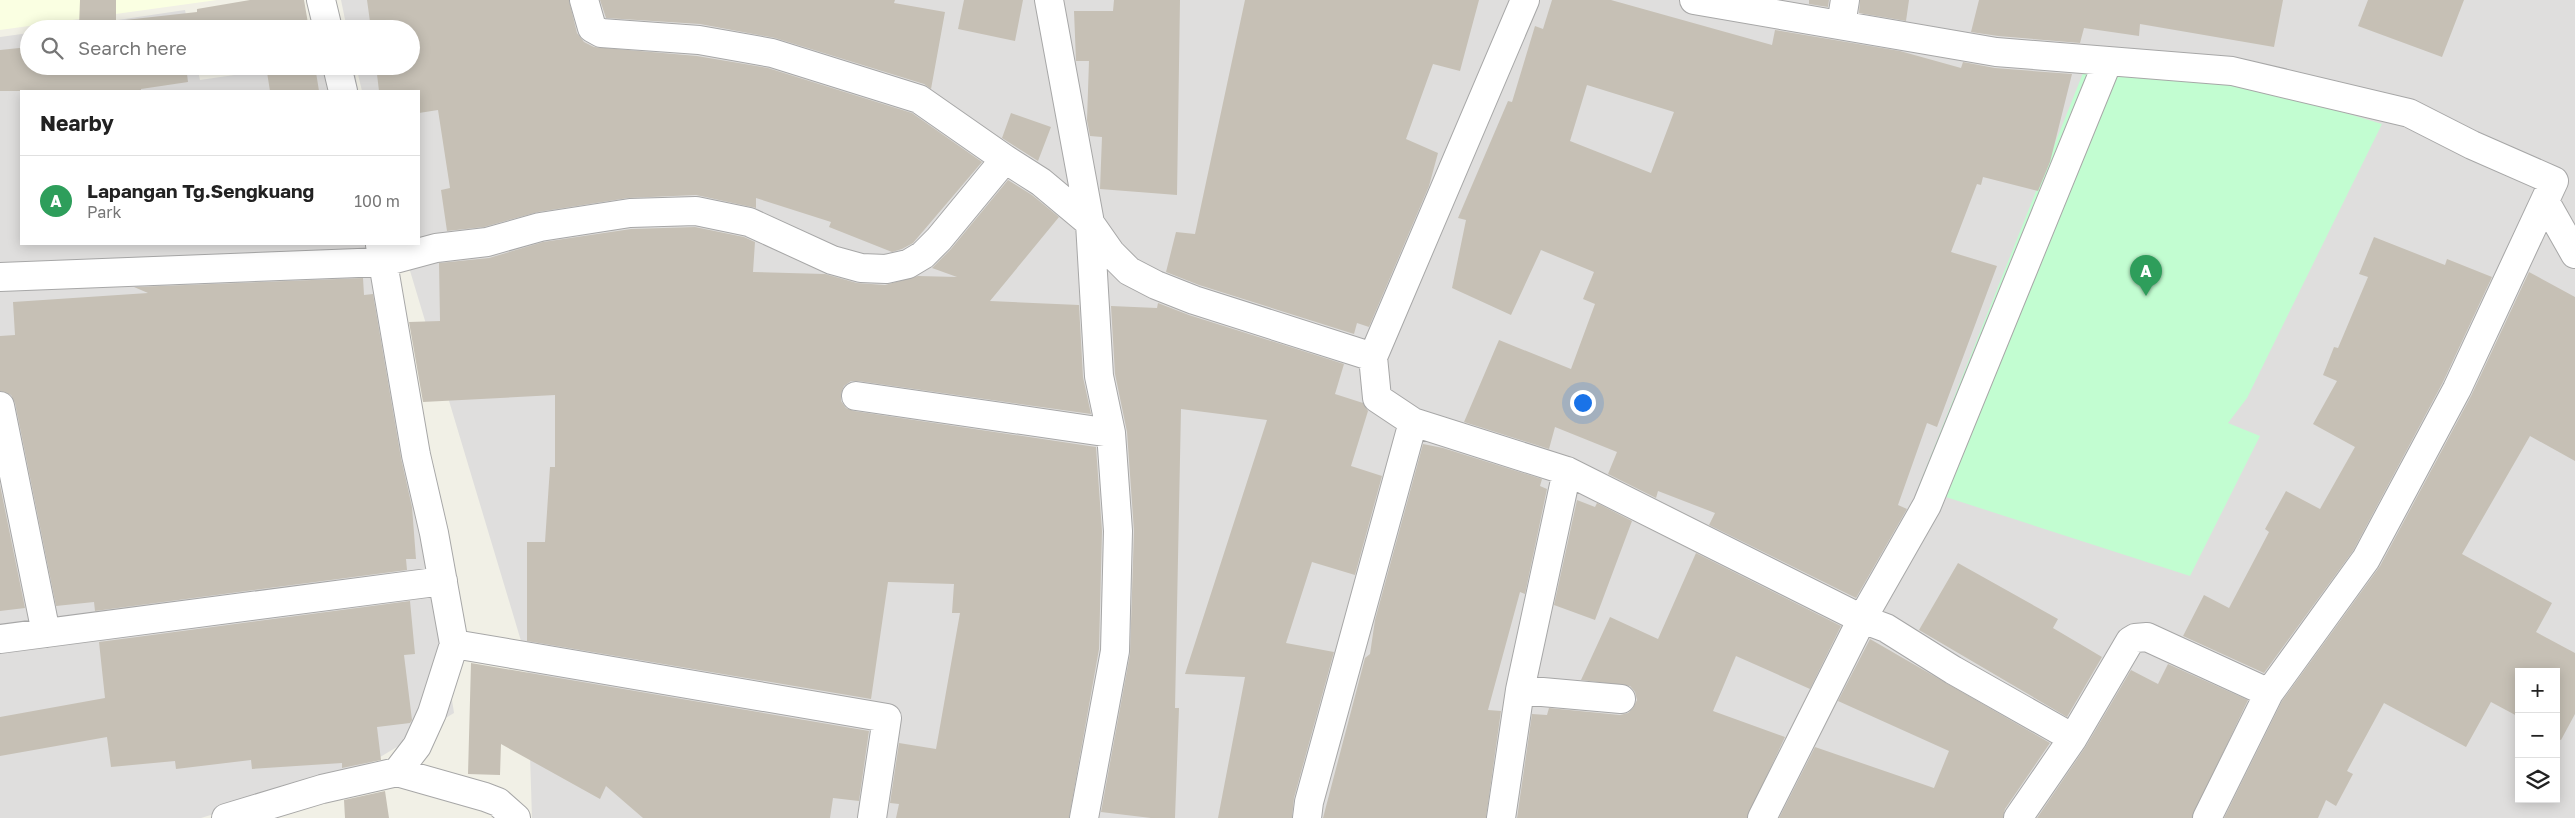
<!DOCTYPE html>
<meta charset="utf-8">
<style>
:root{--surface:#fff;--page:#f6f6f6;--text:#222;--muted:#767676;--line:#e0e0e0;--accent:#d12500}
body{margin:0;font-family:"Golos Text",sans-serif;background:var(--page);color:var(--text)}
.controls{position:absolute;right:15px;bottom:15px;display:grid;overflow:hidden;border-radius:0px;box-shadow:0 2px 12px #0003}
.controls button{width:45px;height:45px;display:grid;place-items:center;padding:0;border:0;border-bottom:1px solid var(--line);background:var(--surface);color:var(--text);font:25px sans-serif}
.you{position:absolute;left:1582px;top:402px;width:18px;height:18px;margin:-12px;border:4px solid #fff;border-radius:50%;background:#1a73e8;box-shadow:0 0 0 8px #1a73e833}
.badge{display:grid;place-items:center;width:32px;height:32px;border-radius:50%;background:var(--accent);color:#fff;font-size:16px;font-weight:700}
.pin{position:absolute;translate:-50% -41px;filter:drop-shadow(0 1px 2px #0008)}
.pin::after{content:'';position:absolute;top:26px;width:18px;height:15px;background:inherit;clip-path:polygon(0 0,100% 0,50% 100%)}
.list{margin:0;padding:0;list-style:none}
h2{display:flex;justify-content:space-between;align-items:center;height:65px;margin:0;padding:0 20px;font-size:21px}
h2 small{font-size:16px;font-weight:400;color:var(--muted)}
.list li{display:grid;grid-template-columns:32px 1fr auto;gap:15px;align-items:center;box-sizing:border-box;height:90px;padding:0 20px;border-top:1px solid var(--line)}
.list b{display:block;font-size:19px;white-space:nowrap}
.list p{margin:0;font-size:16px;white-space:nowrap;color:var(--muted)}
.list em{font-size:16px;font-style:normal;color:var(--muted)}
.icon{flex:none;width:28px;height:28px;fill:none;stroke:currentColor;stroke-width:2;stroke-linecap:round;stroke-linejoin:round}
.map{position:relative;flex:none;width:2575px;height:818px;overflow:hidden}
.search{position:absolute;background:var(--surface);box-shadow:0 2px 12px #0003;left:20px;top:20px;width:400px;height:55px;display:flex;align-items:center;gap:12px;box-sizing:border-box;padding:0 18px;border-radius:28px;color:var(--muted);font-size:19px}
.panel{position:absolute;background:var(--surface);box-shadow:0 2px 12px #0003;left:20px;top:90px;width:400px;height:155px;border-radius:0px}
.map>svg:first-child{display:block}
.residential{fill:#dfdedd;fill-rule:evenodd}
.education{fill:#faffe2}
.park{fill:#c2fdd1}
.building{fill:#c6c0b5;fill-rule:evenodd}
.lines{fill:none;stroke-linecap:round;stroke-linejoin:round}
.minor-casing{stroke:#a7a7a7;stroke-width:30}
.minor{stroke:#fff;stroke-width:28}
</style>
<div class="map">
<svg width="2575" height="818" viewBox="0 0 2575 818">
<rect width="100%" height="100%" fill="#f1f0e6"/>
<!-- residential -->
<path class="residential" d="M341,0H2575V818H532L527,661L402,244H419V91H362L356,66H411V29H347ZM2519,672H2556V799H2519Z
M185,10L189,29H57Z
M29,33V66H197L200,80L296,66H354L358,91H21V244H382L454,713L360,769L201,818H0V37Z"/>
<!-- education -->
<path class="education" d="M0,0H217L0,30Z"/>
<!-- park -->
<path class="park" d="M2083,73L2222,80L2299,99L2382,124L2247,398L2228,423L2260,436L2190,576L1918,488Z"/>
<!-- building -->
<path class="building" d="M80,0H116V21L197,12V9L250,0H304L309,29H67L79,27Z
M367,0H569L577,33L584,42L594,47L697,56L768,68L912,113L982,162L913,243L902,249L892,252L829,227L831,222L756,198V208L696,195L628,198L538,212L484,227L447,231L441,190L450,188L438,110L419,113V91H379L376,66H411V29H371Z
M600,0H895L894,3L945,12L931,89L924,84L775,38L700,24L606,18Z
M964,0H1023L1015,41L958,29Z
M1114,0H1180L1177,195L1100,189L1102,137L1090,136L1087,120L1089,61H1076L1074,11H1113Z
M1245,0H1479L1460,71L1433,64L1406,139L1438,153L1429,186L1369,327L1357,323L1354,334L1199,285L1166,272L1176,232L1195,234Z
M1552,0H1611L1772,45L1775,30L1900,51L1961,68L1963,62L1995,68L2072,74L2050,162L2038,191L1983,177L1981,185L1977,184L1951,252L1997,266L1937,427L1927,423L1898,505L1907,509L1856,598L1709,525L1715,513L1658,491L1656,498L1608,474L1617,452L1555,427L1549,449L1464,422L1499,340L1571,369L1595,304L1583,299L1594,272L1541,250L1511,315L1452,288L1466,220L1458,218L1508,101L1512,102L1535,26L1543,29ZM1587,85L1674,112L1651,173L1570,141Z
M1809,0H1829L1828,7L1809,4Z
M1860,0H1909L1906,21L1859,13Z
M1979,0H2283L2274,47L2140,24L2139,36L2084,28L2080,43L1998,36L1971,32Z
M2368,0H2464L2442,57L2358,26Z
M29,47V66H233L187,74L188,82L141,89V91H0V50Z
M266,66H315L319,91H270Z
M1011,113L1051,127L1038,161L1002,138Z
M1008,180L1032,195L1059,217L990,301L1079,305L1083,377L1091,414L858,381H851L844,386L841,394V401L846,408L854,411L1096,447L1102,531L1099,649L1069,818H896L899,804L890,803L899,743L936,749L960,613H952L954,584L888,582L871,699L527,641V542H545L550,467H555V395L423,402L409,322L440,321L439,263L489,258L543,242L631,229L695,227L744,237L755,242L753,272L825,274L857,283L885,285L918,276L957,277L932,268L951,249Z
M2374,237L2445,265L2447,259L2492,277L2443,382L2353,551L2264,673L2183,636L2204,595L2229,608L2269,532L2265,529L2286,491L2320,509L2355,447L2313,424L2337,381L2323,375L2334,347L2338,348L2368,277L2359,274Z
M2529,272L2575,297V461L2530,436L2462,554L2552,603L2536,632L2575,653V714L2561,740L2556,738V672H2519V717L2491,702L2466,747L2384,703L2347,771L2353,774L2336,806L2326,800L2318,818H2224L2282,701L2380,566L2471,396Z
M363,278L364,295L373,294L401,458L412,507L416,559H406L407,570L95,611L94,602L56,606L15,403L11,395L0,391V336L15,335L13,302L148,293L134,287Z
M1158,303L1189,315L1344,364L1335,394L1363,403L1368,411L1351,466L1382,476L1355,575L1312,562L1286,643L1334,652L1294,798L1292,818H1218L1245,677L1185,674L1267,420L1181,409L1175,708H1179L1175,818H1151L1101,812L1130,654L1134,531L1127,432L1115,374L1111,306L1157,308Z
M1423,444L1443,448L1542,479L1540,486L1547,489L1525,594L1520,592L1488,710L1501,711L1486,818H1323L1365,658L1370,654L1375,620Z
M0,485L25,608L0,611Z
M1577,500L1595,507L1597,503L1632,521L1595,620L1554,605Z
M1696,553L1841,626L1810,689L1736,656L1713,711L1785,737L1747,818H1517L1532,714L1547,715L1549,708L1620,715L1628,713L1633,708L1637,700L1635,692L1630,686L1581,680L1610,617L1658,639Z
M1958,563L2058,619L2053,628L2102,657L2067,717L1919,630Z
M410,601L415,654L404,655L412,720L410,723L377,727L381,760L342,768V763L252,769L251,760L176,769L175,761L111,767L107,737L0,756V717L105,698L99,642Z
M1870,639L2050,743L2005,809L2003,818H1779L1815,747L1934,788L1949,751L1838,701Z
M471,663L869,731L859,801L833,798L830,818H643L606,786L600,799L501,744L500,775L468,774Z
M2168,664L2248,700L2192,818H2037L2086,746L2131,670L2158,684Z
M385,791L389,818H345L344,800Z"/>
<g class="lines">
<defs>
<path id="minor" d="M321,0L328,29
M584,0L592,28L601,33L699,40L772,53L919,99L1005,159
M1049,0L1090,223L1099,376L1111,433L1118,531L1115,651L1084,818
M1694,0L1996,52L2232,71L2409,113L2472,145L2554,181L2457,389L2366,559L2269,693L2207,818
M1841,25L1845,0
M337,66L343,91
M2546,203L2575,254
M0,277L384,262L436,248L487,242L540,227L630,213L696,211L749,222L832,260L861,268L886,269L908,264L923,255L939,239L1005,159L1041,182L1090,223L1111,253L1129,271L1156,285L1194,300L1373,357
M856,396L1111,433
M0,406L46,633
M1413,422L1567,471L1862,619L1886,628L1953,670L2073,738
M0,639L443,581
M454,644L887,718L872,818
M1520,690L1567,471
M397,772L485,797L498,802L516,818
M226,818L322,789L397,772L417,746L432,713L454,644L434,533L416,455L380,245
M1307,818L1309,802L1413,422L1377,398L1373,357L1525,0
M1501,818L1520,690L1621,699
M1762,818L1862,619L1927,505L2108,61
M2018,818L2073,738L2130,641L2135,638L2147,637L2269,693"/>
</defs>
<!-- minor casing -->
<use href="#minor" class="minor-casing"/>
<!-- minor -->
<use href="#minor" class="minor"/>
</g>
</svg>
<div class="controls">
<button>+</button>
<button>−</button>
<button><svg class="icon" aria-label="layers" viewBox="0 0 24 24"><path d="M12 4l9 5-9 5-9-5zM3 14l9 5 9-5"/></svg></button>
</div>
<div class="you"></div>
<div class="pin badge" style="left:2146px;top:296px;background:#2e9e5b">A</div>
<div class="search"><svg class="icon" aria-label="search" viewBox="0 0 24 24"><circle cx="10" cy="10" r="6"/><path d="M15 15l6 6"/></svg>Search here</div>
<section class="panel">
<h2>Nearby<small></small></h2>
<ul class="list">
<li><span class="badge" style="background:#2e9e5b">A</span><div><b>Lapangan Tg.Sengkuang</b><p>Park</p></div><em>100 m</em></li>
</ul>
</section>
</div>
